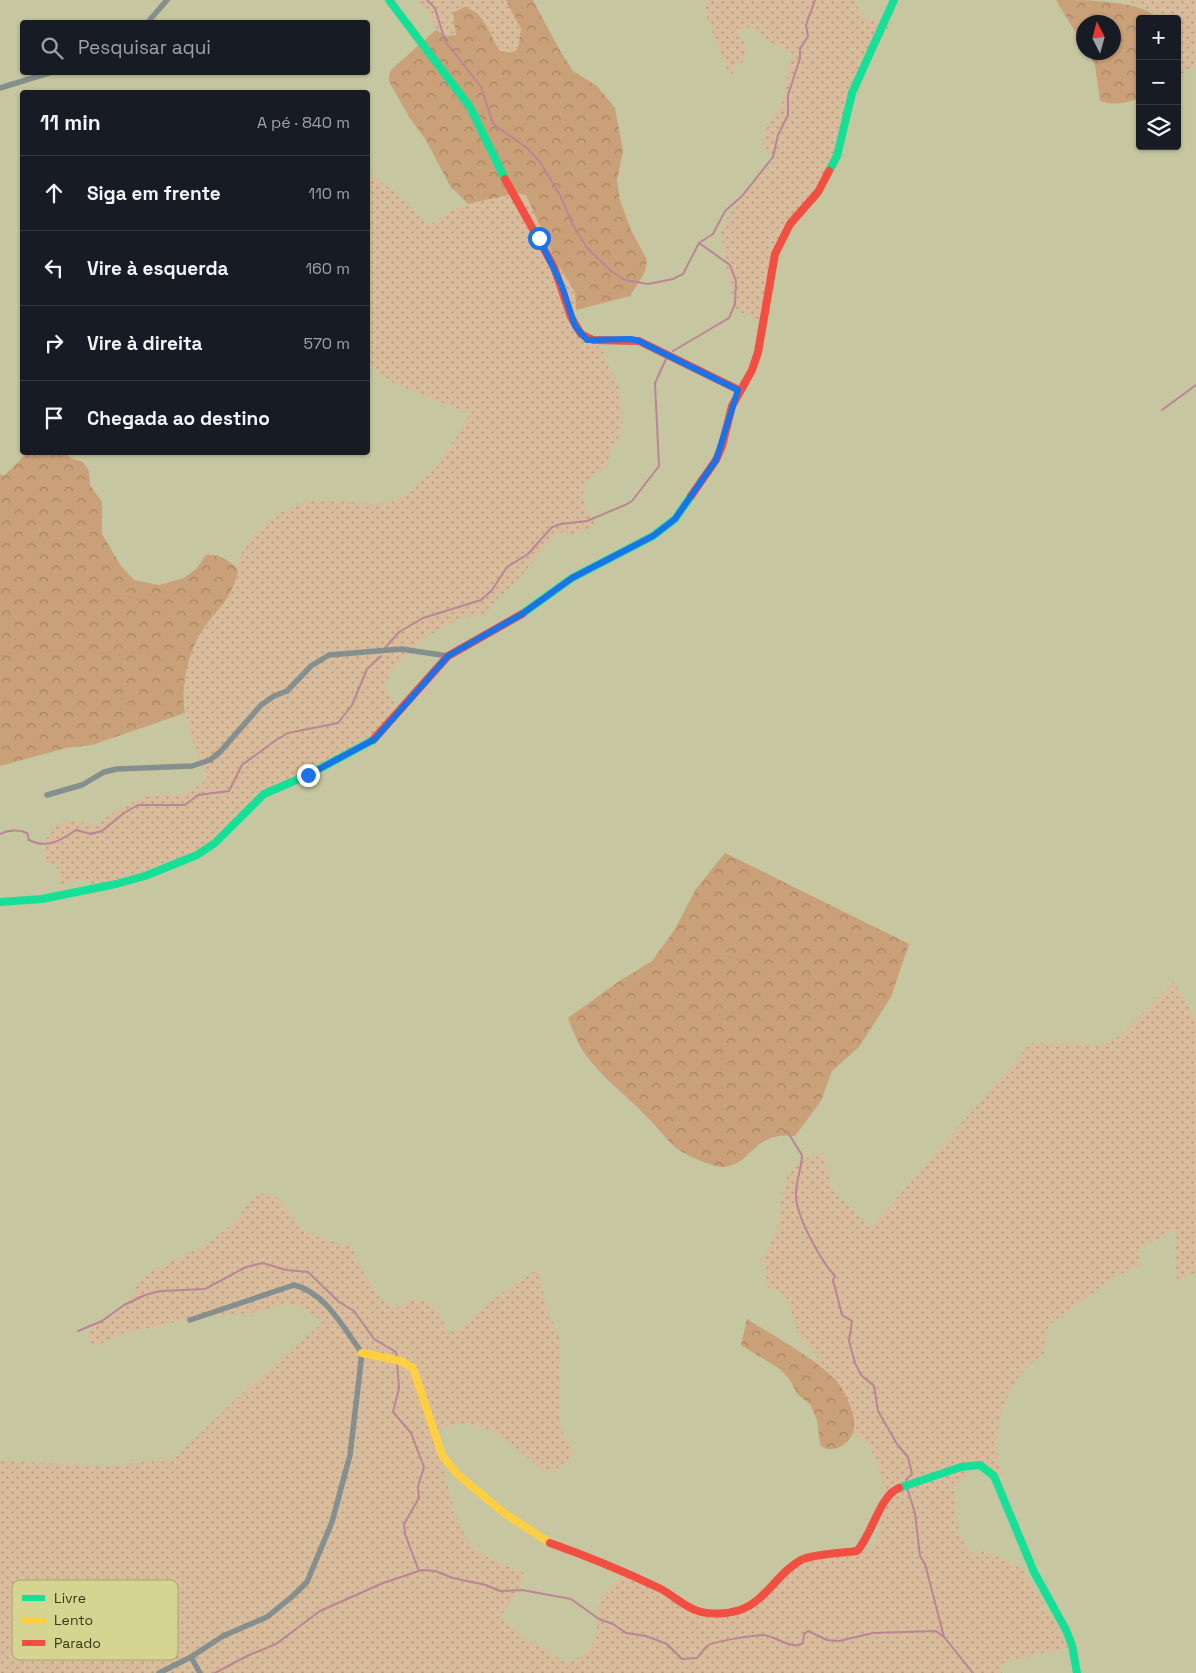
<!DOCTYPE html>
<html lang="pt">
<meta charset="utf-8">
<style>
:root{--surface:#171b24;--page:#20242c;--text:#f1f3f6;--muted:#9ea1a6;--line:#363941}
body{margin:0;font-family:"Space Grotesk",sans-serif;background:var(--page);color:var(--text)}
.controls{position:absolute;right:15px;top:15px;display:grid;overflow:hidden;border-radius:5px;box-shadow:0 1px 4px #0004}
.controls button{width:45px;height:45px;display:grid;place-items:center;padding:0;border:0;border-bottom:1px solid var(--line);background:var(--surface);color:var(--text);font:25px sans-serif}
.compass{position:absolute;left:1076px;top:15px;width:45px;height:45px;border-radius:50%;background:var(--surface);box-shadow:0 1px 4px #0004;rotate:354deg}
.stop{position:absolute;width:15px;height:15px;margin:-11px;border:4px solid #1a73e8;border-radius:50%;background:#fff}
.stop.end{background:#1a73e8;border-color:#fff;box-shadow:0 1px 5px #0008}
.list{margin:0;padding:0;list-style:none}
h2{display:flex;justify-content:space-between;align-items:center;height:65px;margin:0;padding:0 20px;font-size:21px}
h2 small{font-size:16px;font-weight:400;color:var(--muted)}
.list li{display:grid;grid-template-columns:32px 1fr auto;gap:15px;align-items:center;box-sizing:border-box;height:75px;padding:0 20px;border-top:1px solid var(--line)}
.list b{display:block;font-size:19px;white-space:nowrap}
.list em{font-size:16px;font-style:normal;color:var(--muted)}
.icon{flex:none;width:28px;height:28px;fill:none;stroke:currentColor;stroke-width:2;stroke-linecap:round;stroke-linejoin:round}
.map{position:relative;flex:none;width:1196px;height:1673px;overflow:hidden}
.search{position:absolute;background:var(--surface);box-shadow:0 1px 4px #0004;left:20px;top:20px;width:350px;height:55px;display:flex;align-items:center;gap:12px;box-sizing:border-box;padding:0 18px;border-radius:5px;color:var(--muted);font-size:19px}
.panel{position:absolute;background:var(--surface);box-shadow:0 1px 4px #0004;left:20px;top:90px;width:350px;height:365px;border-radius:5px}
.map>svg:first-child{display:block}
.grass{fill:url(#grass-dots)}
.forest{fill:url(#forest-crowns)}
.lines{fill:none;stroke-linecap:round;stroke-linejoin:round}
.stream{stroke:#bb8596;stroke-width:2}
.street{stroke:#848f8e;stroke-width:5.5}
.fast{stroke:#16e098;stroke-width:8}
.slow{stroke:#ffcf43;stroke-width:8}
.jam{stroke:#f24e42;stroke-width:8}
.route{stroke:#1a73e8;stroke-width:6}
.key{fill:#d5d591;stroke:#a6a66e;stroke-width:1}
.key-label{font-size:14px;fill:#38381c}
</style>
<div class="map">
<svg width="1196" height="1673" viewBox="0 0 1196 1673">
<defs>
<pattern id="grass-dots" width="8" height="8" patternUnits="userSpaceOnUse" patternTransform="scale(1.25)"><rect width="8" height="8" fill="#d8bc9c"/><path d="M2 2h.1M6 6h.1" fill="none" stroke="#b09a7e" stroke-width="1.8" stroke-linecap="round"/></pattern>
<pattern id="forest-crowns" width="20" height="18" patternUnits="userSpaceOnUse" patternTransform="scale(1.25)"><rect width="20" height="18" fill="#caa078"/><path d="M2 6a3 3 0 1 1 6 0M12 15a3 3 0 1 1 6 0" fill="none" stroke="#a58362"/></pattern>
</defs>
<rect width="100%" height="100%" fill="#c6c6a0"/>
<!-- grass -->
<path class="grass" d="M418,0H506L521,29L518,49L512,53L500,51C490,36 481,1 458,9L453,18L456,35L447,36L436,30L431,16Z
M704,0H855L862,18L892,22L880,39L857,90L843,139L818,190L778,239L758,320L734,309L721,233L727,218L749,187L774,161C772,153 763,151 763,141C764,127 779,111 783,100C789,84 786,70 793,54L766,40L758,30L745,27L740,31L739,36C748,46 749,52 742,63H736L731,79L708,21Z
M1125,0H1196V66L1177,76V19H1158L1155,13Z
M368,172L401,197L427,224C437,223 439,218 447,213C462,205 510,188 526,195L554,258L575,292L576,316L579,330L602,349L610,371C622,378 625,423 620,435C619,439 615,441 613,445C609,452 609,460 607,468C601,472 591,475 587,481C577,493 588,515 596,525L571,536L563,532L552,537L517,581L496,600L485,615C477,616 469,616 462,618C440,625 388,661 386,686C385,693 390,697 394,703L390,724L325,764L271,788L216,840L156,869L93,886L88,879L61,884L56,864L46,863L45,841L56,825L76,821L96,825L115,811L145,796L185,794L208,779C186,733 172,682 200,634C209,619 224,608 231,592C238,577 238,559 246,544C250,535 279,513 289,508C315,496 344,502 371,504C416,507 451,447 470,414L393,383L377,369L368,363Z
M1174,982L1196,1020V1272L1177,1281L1175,1269L1176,1231L1169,1232L1137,1251L1142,1265L1118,1275L1048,1326L1044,1354C1011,1373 995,1418 997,1454C997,1462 1002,1469 1002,1477L995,1476L984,1467L965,1466L968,1475L954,1488C957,1508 954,1544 976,1555L985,1550L1022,1569L1070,1647L1000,1664L1002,1673H0V1461L111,1466L175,1458L239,1396L323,1322L304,1309L289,1304L245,1314L204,1316L122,1334L96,1346L93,1347L87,1334L89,1330L130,1301L138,1283L150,1272L205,1245L238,1220L245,1206L260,1193H266L278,1198L302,1229L338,1244L350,1245C361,1263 375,1304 396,1308C402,1306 406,1300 413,1299C431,1296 442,1319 448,1332L456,1331L503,1292L538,1269L547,1309L559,1337L560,1420L563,1433L572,1450L568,1462L551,1472H544C522,1453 500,1429 469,1424C458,1422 446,1428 435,1431C444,1462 453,1530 476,1549C493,1563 506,1564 524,1573L519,1590L500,1617L526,1639L569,1664C575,1659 583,1655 588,1650C600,1637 596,1621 599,1605C602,1592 614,1584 624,1576L675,1593L703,1610L734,1609L754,1601L803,1557L821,1552L869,1548L876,1543L887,1500L878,1464L867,1443L853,1434C857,1421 847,1392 837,1382C830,1374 821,1368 812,1362L820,1361C813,1351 803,1342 798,1331C791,1316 791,1289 768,1288L764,1258L778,1227L781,1201L788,1174L800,1160L823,1153L832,1190L871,1228L1031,1043L1101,1044L1120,1036Z"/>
<!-- forest -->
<path class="forest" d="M506,0H533L559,49L573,71L597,86L615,108L623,151L617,181L620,200L631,230L647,260L645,272L630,296L576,310L575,292L554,258L526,195L517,193L468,204L450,186L426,140L409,117L389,81V74L392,69L436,30L447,36L456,35L453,13L464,7C485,11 489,35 500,51L512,53L518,49L521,29Z
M1056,0C1082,0 1144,0 1158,19H1140V98C1127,103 1114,106 1100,101L1095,65L1088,53L1114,52V22H1084L1083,45Z
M27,453H65L71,458L83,462L89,471L90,485L102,502V534L121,566L134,580L159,585L184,578L196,569L206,555C218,553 231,561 238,570C234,597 214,612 200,634C188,654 180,690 185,713L92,745L66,748L0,766V474L4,476Z
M725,853L909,944L891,997L859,1047L832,1071L821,1101L795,1136C754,1131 754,1162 725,1167C713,1168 686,1155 676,1148C665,1138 656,1125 645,1115C626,1095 602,1078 586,1055C578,1045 573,1030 568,1018L618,982L652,961L675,929L696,889Z
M747,1319C772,1335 820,1361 838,1383C846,1392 856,1416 854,1429C852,1443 832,1456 820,1445L817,1420L810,1404L797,1394L790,1380L780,1369L741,1345Z"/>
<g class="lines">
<!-- stream -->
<path class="stream" d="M427,0L435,8L445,41L481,87L493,124L527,148L540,162L560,195L574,227L587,248L611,271L625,280L648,284L673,279L683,274L699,243L713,234L725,211L742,196L773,157L778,135L788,115V95L800,58V49L808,36L806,25L815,0
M673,351L729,318L735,304L736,281L730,265L699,243
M1162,410L1196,385
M385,648L399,632L423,618L481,600L492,590L507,567L528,554L552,527L561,524L587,521L625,505L632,501L659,466L655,383L666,359
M0,834C8,830 19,829 27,833L29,840C47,849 60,841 76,830L91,834L102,831L124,813L138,805H185L198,795L229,791L242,765L276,740L288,733L338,723L352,705L367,669L381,656
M787,1131L802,1155C802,1168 796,1180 796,1193C795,1215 821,1261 835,1276L833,1280L842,1315L852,1321L849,1341L855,1363L861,1375L874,1386L878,1411L897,1444L908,1457L912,1474L906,1480L907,1483
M78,1331L102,1321L124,1305L145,1295L160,1291L205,1289L246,1267L263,1263L286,1270L308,1272L339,1302L354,1311L374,1339L396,1352L397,1357
M397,1362L399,1388L393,1412L411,1433L424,1467L418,1486L419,1498L404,1524L405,1534L419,1571
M907,1488L915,1513L920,1556L925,1564L944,1637
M215,1673L247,1656L276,1644L320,1611L383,1583L422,1570L435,1571L453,1578L486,1585L500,1591L522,1590L571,1599L599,1619L613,1624L626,1633L646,1636L667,1644L682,1659L697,1658C701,1654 704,1649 707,1646C714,1641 755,1635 764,1635C775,1636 793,1651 803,1643L804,1634L808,1631L827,1640L839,1641L873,1633L936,1631L945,1638L973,1673"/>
<!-- street -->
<path class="street" d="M148,22L167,0
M0,88L52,72
M47,795L82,785L104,772L117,769L192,766L210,760L220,752L261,705L274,696L287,691L311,666L329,655L401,649L448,656
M191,1657L200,1673
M159,1673L191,1657L223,1636L267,1617L295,1594L307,1582L332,1522L350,1455L362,1353C344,1329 325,1292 294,1285L190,1320"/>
<!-- fast -->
<path class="fast" d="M389,0L470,107L505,179
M829,171L837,156L852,93L894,0
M522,614L572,578L653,536L675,519L691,496
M0,902L42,899L116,884L145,876L197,855L215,843L264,794L308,775L373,740
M899,1488L961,1467L980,1465L994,1476L1034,1572L1066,1630L1072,1645L1077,1673"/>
<!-- slow -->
<path class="slow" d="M362,1353L401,1361L413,1368L442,1455L457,1474L504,1513L550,1543"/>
<!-- jam -->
<path class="jam" d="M505,179L554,267L571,317L581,334L593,340L639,341L739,390
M691,496L716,460L722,446L732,406L752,370L758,352L775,254L790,224L818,192L829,171
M373,740L448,656L522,614
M550,1543C587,1556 623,1571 659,1588C672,1594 684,1607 698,1611C710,1615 728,1614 740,1610C766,1601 777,1573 801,1560C813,1554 843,1553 857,1551C872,1535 880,1495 899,1488"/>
</g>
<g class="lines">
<!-- route -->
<path class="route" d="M308,775L375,739L448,656L522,614L572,578L653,536L675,519L716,460L738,390L639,341L631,339L587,340L575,326L562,286L539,238"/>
</g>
<!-- legend -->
<rect x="12" y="1580" width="166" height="80" rx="8" class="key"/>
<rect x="22" y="1595" width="23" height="6" fill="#16e098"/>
<rect x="22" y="1617" width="23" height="7" fill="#ffcf43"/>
<rect x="22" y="1640" width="23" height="6" fill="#f24e42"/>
<g class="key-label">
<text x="54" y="1603">Livre</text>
<text x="54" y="1625">Lento</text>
<text x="54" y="1648">Parado</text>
</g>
</svg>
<div class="controls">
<button>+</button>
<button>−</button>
<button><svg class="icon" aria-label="layers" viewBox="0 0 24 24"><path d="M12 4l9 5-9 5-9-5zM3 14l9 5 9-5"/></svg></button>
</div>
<svg class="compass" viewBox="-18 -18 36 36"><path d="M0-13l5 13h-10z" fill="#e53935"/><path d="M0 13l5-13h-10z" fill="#9ea1a6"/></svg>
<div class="stop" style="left:539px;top:238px"></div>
<div class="stop end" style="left:308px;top:775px"></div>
<div class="search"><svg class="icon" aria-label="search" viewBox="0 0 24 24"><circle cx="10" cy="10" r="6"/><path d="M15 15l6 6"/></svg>Pesquisar aqui</div>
<section class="panel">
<h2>11 min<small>A pé · 840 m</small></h2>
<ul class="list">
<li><svg class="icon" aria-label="ahead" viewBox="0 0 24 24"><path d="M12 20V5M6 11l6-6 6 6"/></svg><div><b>Siga em frente</b></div><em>110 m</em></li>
<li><svg class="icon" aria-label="left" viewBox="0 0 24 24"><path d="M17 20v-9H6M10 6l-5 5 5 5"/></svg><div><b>Vire à esquerda</b></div><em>160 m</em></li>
<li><svg class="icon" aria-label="right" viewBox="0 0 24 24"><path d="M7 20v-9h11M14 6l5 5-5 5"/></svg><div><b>Vire à direita</b></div><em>570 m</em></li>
<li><svg class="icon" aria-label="arrive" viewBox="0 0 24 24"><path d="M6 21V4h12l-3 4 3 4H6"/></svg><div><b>Chegada ao destino</b></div></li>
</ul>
</section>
</div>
